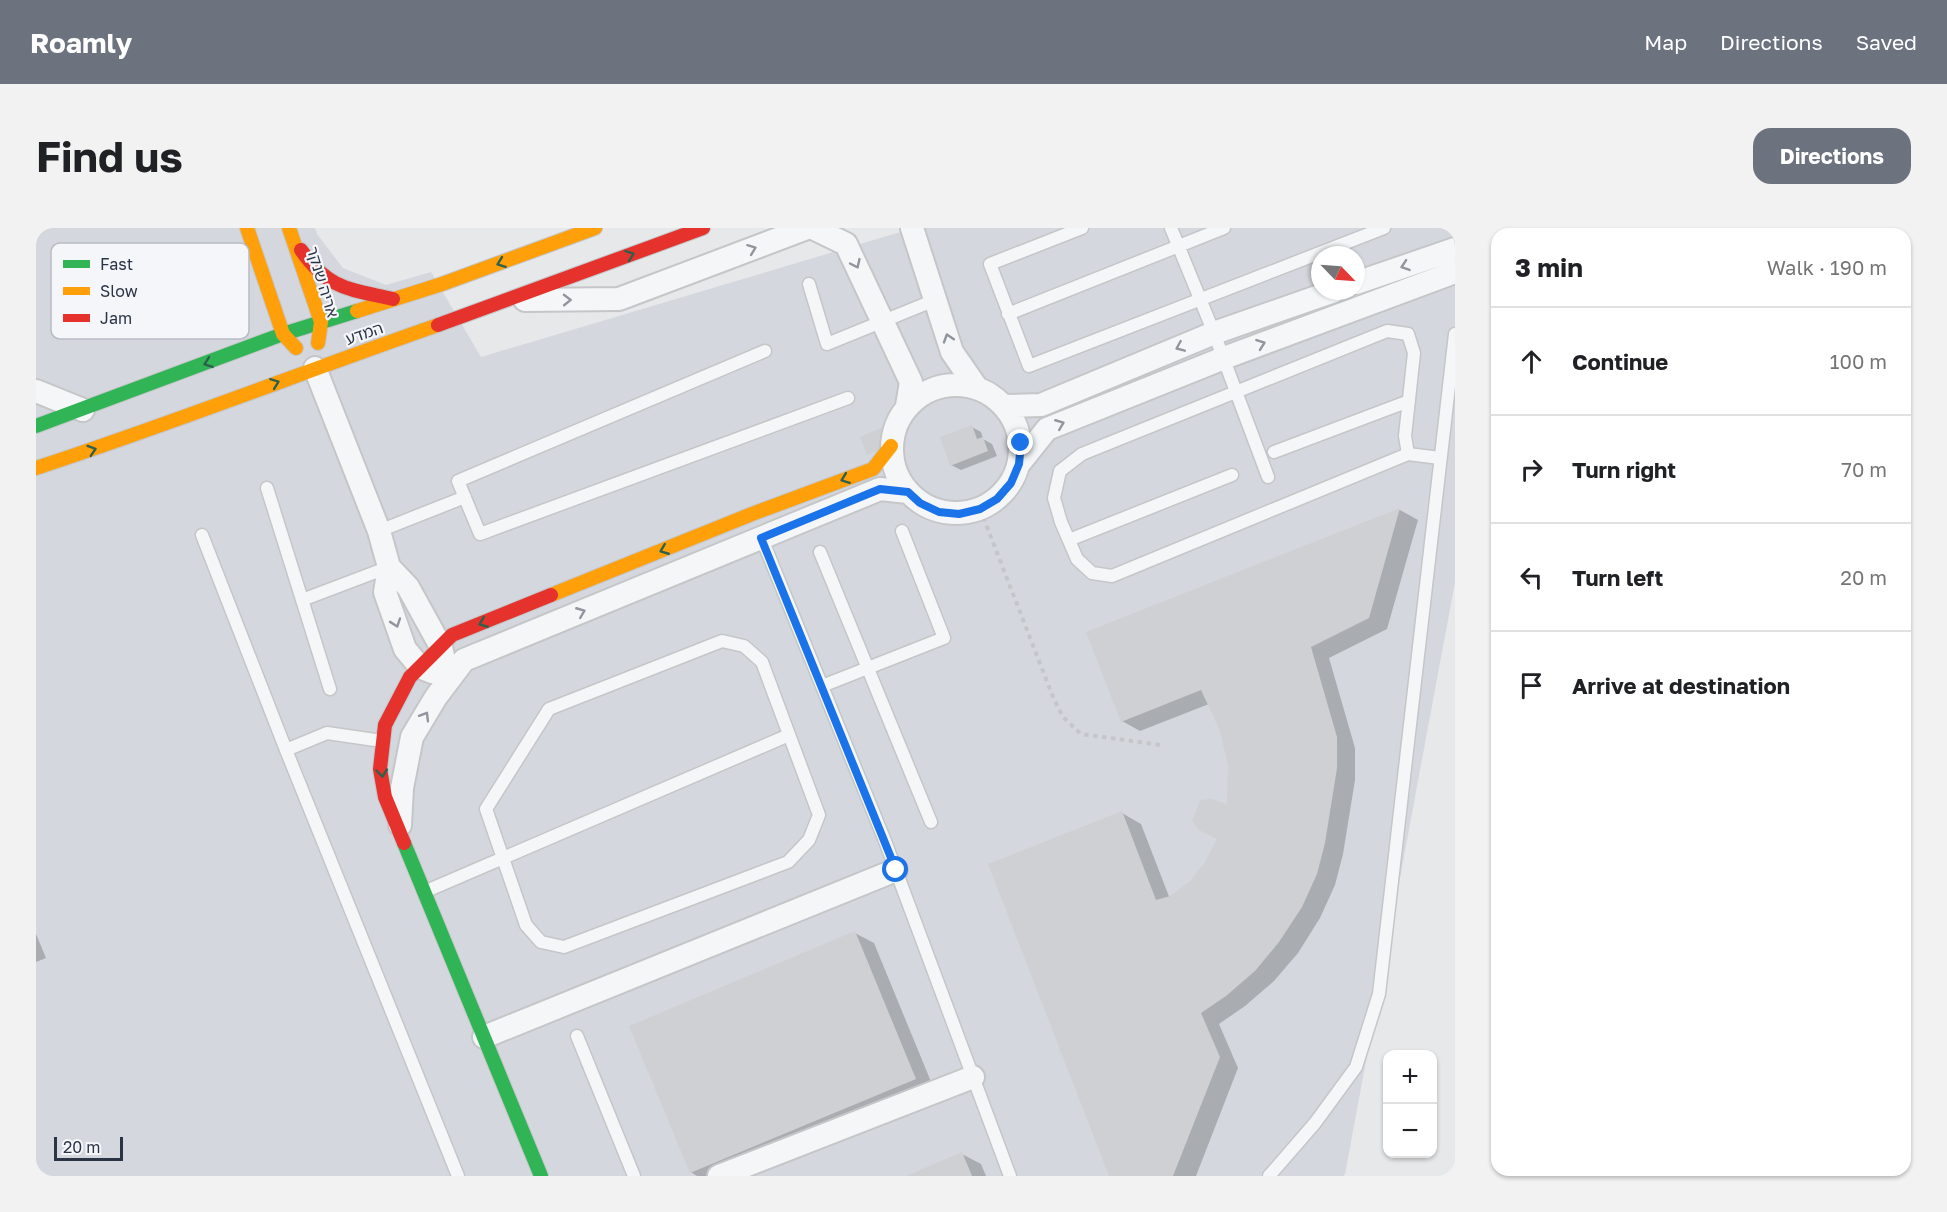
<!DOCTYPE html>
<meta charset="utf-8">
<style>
:root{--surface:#fff;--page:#f2f2f2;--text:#202124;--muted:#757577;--line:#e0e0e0;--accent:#6c737f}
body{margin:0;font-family:"Golos Text","Noto Sans Hebrew",sans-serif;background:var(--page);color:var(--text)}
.controls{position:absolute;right:18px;bottom:18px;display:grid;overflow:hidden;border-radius:12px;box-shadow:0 2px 4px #0004}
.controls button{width:54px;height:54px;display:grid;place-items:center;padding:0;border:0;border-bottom:2px solid var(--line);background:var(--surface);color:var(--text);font:30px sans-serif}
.compass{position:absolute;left:1275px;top:18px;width:54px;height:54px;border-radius:50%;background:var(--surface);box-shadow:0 2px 4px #0004;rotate:115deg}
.scale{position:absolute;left:18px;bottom:15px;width:69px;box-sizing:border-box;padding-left:6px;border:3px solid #2b3445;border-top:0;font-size:16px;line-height:21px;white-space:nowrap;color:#2b3445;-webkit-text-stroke:4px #f4f6f9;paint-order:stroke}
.stop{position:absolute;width:18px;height:18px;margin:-14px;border:4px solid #1a73e8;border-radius:50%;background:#fff}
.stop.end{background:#1a73e8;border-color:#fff;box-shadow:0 2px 6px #0008}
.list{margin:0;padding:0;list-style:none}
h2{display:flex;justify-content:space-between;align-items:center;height:78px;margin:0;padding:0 24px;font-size:26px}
h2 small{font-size:20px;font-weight:400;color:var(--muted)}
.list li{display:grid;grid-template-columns:39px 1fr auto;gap:18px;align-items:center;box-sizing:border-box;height:108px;padding:0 24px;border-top:2px solid var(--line)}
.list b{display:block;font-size:22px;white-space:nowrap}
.list em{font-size:20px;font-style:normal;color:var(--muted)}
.icon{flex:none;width:33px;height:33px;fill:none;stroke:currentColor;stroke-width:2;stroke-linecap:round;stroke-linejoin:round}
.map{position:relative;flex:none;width:1419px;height:948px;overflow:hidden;border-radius:18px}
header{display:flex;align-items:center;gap:36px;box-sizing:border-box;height:84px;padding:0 30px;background:var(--accent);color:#fff}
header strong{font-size:28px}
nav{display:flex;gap:33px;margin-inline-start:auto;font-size:21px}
.intro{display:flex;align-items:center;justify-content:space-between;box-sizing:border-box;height:144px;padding:0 36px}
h1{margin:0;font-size:42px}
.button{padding:15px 27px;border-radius:18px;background:var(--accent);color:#fff;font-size:21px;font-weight:700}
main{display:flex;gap:36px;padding:0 36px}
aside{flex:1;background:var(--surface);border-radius:18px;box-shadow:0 2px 4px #0004}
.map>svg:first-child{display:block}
.built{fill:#d4d7dd;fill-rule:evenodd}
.shadow{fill:#0003}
.building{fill:#ced0d3}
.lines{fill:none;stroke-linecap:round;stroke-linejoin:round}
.lane-casing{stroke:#c4c6c8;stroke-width:15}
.street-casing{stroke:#c4c6c8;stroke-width:26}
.fast-casing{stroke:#c4c6c8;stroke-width:16}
.slow-casing{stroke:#c4c6c8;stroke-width:16}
.jam-casing{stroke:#c4c6c8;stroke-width:16}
.path{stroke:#c5c6ca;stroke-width:4;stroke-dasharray:4.5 4.5;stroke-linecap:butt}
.lane{stroke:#f5f6f7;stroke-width:12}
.street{stroke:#f5f6f7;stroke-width:22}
.fast{stroke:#30b455;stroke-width:14}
.slow{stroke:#ff9f0a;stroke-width:14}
.jam{stroke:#e5322d;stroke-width:14}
.oneway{stroke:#90959e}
.oneway2{stroke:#2d614b}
.route{stroke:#1a73e8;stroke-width:8}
.labels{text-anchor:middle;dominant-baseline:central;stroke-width:4.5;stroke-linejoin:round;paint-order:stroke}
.street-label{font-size:16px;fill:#2b3445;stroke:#f4f6f9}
.key{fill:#f4f6f9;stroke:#b8bcc3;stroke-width:1.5}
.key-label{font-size:16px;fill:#2b3445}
</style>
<header>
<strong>Roamly</strong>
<nav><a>Map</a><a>Directions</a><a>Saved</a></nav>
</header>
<div class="intro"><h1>Find us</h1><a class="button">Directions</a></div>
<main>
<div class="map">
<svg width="1419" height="948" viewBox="0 0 1419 948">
<rect width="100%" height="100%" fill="#e6e8ea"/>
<!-- built -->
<path class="built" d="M0,0H279L281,6L307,40L350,57L395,44L445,129L878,0H1419V354L1309,946L1307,948H0ZM1284,27H1320V63H1284Z"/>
<!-- shadow -->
<path class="shadow" d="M936,199L945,204L947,211L956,216L961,228L925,242L915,237Z
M1364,282L1382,292L1351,401L1293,430L1319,520V552L1307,626L1299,657L1284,690L1262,725L1238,753L1209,778L1183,796L1202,840L1160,948H1075L1086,585L1105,596L1134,671L1155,654L1170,635L1182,611L1193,578V538L1185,502L1173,476L1104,503L1086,493L1052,405Z
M819,705L838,715L898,861L690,948H661L655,944Z
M0,706L10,730L0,734Z
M926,926L945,936L950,948H874Z"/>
<!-- building -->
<path class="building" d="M936,197L941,211L947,209L952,223L914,238L904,209Z
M845,200L852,219L831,227L824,209Z
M1364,280L1333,390L1275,419L1301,509V540L1289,615L1281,646L1266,679L1243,714L1219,743L1190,768L1165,785L1184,829L1137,948H1073L952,636L1086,583L1120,672L1134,668L1154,653L1169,634L1181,611L1163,602L1156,593L1164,572L1176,571L1191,576L1192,538L1184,503L1165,462L1085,494L1050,404Z
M819,703L880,851L654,945L593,798Z
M926,924L936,948H870Z"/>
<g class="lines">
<defs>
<path id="lane" d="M1046,0L954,36L993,138L1348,0
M1135,0L1178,105L1232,249
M773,56L791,116L899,72
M972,86L1188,0
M729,123L422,253L444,306L812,170
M1238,224L1373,173
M1372,226L1369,208L1378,125L1372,106L1351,103L1046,226L1024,243L1018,270L1025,294L1041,331L1056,345L1076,348L1372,226L1404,230
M231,260L294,461
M343,303L429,269
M724,306L849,613L974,948
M166,307L250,522L422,948
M1033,312L1196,247
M784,324L895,594
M266,372L353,339
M686,413L708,418L726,434L783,587L773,612L752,634L528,719L505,714L490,697L450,581L513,481Z
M786,458L908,410L866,303
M250,522L291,505L346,513
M388,664L753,507
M541,808L598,948
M1233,948L1279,895L1320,839L1343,766L1419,106"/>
<path id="street" d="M777,0L810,16L875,154L871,178
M876,0L916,124L941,160
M1320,55L1419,21
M489,72L583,71L771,0
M279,140L343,303L353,339L349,364L369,421L384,439L396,444
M856 221a64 64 0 1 1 128 0a64 64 0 1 1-128 0Z
M0,163L47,182
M969,178L1005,177L1178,105L1298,63
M983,236L1011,201L1188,130L1419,44
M353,339L372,359L405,419L408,432
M364,597L366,560L376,509L400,469L428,432L844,261L872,264
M448,809L860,642
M683,948L937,849"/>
<path id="fast" d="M0,198L247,106L321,83
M368,615L505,948"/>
<path id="slow" d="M211,0L247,106L260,120
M253,0L285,94L282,115
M321,83L406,56L559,0
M0,240C135,196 267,144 402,97
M515,367L716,286L837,241L855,218"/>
<path id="jam" d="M265,22C293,62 313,61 357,71
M402,97L667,0
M368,615L349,569L344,541L349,497L374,449L416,407L515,367"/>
</defs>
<!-- lane casing -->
<use href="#lane" class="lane-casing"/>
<!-- street casing -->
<use href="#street" class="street-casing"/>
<!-- fast casing -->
<use href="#fast" class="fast-casing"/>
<!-- slow casing -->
<use href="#slow" class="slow-casing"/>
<!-- jam casing -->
<use href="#jam" class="jam-casing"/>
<!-- path -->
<path class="path" d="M944,281L1017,469L1027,489L1045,506L1125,517"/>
<!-- lane -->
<use href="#lane" class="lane"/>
<!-- street -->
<use href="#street" class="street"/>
<!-- fast -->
<use href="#fast" class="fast"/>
<!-- slow -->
<use href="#slow" class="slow"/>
<!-- jam -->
<use href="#jam" class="jam"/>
</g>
<!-- one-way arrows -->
<defs><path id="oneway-chevron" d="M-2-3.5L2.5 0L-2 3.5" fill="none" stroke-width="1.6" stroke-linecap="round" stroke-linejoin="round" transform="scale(1.5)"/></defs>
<g class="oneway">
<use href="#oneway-chevron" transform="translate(716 21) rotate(-21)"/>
<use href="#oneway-chevron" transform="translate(820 36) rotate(65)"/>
<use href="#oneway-chevron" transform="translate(1369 38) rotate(161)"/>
<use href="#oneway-chevron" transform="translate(531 72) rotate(-1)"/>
<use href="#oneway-chevron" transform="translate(912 110) rotate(-108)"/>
<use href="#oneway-chevron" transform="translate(1225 116) rotate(-20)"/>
<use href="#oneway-chevron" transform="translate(1144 119) rotate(157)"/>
<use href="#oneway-chevron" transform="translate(1024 196) rotate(-22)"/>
<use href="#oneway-chevron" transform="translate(545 384) rotate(-22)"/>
<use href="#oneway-chevron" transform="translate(360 395) rotate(71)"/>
<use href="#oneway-chevron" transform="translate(389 488) rotate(-59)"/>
</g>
<g class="oneway2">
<use href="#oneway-chevron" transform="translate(594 27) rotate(-20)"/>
<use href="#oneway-chevron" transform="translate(465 35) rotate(160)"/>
<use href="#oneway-chevron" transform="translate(172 135) rotate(160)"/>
<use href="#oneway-chevron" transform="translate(239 155) rotate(-21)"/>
<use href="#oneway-chevron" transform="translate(56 222) rotate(-18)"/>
<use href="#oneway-chevron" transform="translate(809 251) rotate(159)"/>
<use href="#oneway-chevron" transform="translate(628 322) rotate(158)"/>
<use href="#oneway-chevron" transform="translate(447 395) rotate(158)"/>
<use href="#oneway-chevron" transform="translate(346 545) rotate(85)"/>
</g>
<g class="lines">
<!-- route -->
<path class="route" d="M860,642L725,310L844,261L872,264L884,275L903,284L923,286L944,281L961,271L975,255L983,236L985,215"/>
</g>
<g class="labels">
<!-- street labels -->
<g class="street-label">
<text transform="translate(287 54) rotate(73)">אריה שנקר</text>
<text transform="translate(328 105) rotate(-19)">המדע</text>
</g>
</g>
<!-- legend -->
<rect x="15" y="15" width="198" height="96" rx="9" class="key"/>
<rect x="27" y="32" width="27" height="8" fill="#30b455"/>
<rect x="27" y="59" width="27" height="8" fill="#ff9f0a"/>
<rect x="27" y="86" width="27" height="8" fill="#e5322d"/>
<g class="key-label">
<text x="64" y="42">Fast</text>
<text x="64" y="69">Slow</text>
<text x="64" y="96">Jam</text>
</g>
</svg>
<div class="controls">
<button>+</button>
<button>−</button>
</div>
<svg class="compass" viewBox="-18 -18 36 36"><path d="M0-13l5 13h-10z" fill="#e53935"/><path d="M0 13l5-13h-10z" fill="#757577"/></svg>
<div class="scale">20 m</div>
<div class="stop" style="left:860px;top:642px"></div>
<div class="stop end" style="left:985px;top:215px"></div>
</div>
<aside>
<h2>3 min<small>Walk · 190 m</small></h2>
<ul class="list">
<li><svg class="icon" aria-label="ahead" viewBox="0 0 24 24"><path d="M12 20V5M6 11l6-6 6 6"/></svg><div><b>Continue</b></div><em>100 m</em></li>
<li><svg class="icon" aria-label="right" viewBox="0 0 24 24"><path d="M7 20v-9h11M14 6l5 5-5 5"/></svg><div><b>Turn right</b></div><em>70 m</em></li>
<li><svg class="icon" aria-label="left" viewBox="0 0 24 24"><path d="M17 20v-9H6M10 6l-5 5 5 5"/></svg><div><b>Turn left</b></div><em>20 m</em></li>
<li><svg class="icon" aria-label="arrive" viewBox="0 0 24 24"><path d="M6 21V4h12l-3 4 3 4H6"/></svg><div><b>Arrive at destination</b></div></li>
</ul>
</aside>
</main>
